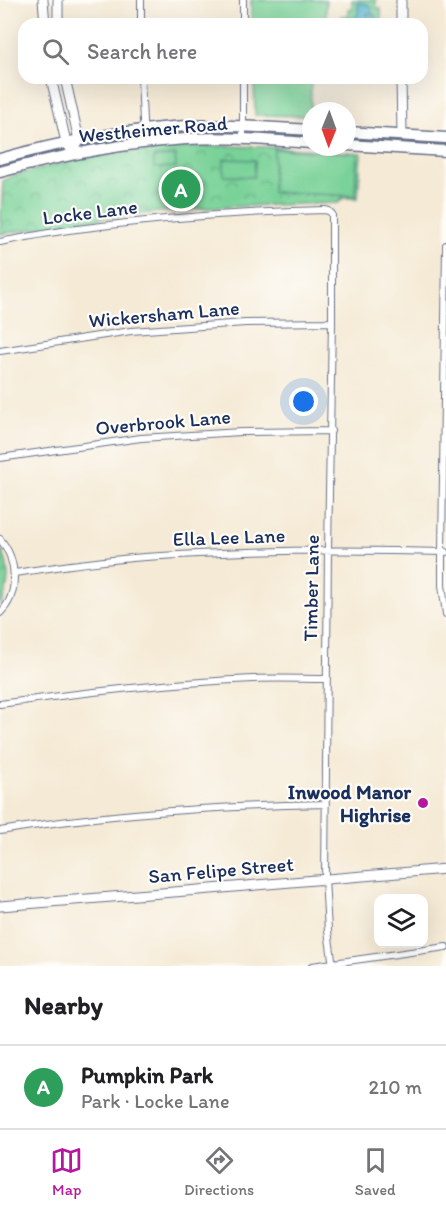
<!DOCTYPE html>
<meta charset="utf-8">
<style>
:root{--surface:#fff;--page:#f2f2f2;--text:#202124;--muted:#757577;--line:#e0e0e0;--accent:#b5179e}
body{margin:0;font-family:Itim,sans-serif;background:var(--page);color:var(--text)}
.controls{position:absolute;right:18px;bottom:18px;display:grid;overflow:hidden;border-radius:12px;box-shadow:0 6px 24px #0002}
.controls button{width:54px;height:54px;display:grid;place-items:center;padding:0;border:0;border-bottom:2px solid var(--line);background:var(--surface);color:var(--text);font:30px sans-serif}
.compass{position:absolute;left:302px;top:102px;width:54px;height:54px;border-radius:50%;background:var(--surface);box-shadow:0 6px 24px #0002;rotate:181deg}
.you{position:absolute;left:304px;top:402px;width:21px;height:21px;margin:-15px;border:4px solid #fff;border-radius:50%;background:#1a73e8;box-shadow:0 0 0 9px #1a73e833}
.badge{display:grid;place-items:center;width:39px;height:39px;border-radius:50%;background:var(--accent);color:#fff;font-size:20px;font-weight:700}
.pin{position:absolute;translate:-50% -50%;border:3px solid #fff;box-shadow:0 2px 6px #0006}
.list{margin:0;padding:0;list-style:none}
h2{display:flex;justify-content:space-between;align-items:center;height:78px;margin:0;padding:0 24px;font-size:26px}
h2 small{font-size:20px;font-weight:400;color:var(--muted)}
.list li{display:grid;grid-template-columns:39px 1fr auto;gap:18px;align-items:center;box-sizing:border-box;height:84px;padding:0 24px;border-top:2px solid var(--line)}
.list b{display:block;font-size:22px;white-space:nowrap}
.list p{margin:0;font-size:20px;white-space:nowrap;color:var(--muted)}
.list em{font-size:20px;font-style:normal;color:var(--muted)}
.icon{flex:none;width:33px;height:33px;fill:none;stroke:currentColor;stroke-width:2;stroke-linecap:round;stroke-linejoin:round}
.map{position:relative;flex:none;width:446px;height:966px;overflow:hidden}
.search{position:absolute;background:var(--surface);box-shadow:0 6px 24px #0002;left:18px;right:18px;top:18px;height:66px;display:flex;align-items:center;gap:15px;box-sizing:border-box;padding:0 21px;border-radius:18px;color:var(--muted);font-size:22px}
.sheet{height:162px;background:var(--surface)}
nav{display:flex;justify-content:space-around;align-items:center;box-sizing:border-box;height:84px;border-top:2px solid var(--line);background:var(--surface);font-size:16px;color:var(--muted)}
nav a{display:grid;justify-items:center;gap:3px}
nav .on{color:var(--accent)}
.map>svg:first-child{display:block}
.park{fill:url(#park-crowns);stroke:#4a807b;stroke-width:1.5}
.pitch{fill:#79d298;stroke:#4a807b;stroke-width:1.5}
.water{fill:#53b8d2;stroke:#377498;stroke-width:1.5}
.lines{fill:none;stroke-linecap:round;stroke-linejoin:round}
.street-casing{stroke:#677088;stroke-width:8}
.secondary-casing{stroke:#677088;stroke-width:11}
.primary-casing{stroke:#677088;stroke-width:13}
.street{stroke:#fff;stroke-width:6}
.secondary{stroke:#fff;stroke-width:9}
.primary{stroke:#fff;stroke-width:10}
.poi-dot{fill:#b5179e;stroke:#fdfcf7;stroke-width:2}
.labels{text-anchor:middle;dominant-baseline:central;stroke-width:4.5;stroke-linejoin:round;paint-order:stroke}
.street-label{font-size:20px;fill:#1b2f5e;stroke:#fdfcf7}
.poi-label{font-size:20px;font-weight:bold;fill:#1b2f5e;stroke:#fdfcf7;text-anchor:end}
</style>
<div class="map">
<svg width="446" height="966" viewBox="0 0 446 966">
<defs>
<pattern id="park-crowns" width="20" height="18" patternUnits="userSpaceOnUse" patternTransform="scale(1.5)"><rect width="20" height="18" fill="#79d298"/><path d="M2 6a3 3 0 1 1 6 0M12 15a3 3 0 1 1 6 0" fill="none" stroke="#62ab7f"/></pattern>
</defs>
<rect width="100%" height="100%" fill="#fdfcf7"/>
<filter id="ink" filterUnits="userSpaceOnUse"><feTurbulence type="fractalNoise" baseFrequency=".0167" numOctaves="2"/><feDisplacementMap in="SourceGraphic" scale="12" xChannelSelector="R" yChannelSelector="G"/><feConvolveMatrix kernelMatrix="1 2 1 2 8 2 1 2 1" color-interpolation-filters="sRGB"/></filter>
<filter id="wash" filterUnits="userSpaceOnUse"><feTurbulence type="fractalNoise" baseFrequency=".008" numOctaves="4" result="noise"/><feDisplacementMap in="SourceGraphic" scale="24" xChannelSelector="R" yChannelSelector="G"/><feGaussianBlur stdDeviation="1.35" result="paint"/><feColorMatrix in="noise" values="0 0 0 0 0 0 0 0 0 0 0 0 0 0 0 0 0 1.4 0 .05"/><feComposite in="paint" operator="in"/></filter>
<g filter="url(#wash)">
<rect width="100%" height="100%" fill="#f5ead5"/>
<!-- park -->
<path class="park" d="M216,146L273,147L361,153L358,198H343L338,203C260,205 182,208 105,218C70,223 35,229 0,234L3,181L11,176L79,159L144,150Z
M0,548C11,566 10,587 0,606Z"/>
<!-- pitch -->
<path class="pitch" d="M251,0H326V24H251Z
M352,0H376V8H381V24H341V16H348V9H352Z
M254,78H311V116L255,115Z
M274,149L357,153L355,196L272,192Z
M175,156L176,167L154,168V157Z
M224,159L255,160L254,177L224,176Z"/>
<!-- water -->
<path class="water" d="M358,3L367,4L372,7L371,12L367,14V16L372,15L373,13L376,17L375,22L372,24L364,22L363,24H351V20L358,15Z"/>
</g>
<g filter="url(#ink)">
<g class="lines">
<defs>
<path id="street" d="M141,24V0
M243,24V0
M141,78L144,143
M243,139V78
M0,242C26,237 51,232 77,229C159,218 242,212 325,210L329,211L332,214V322L328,550L325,878L328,931L333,966
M446,245L442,552V585L446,614
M0,351L131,331L245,323L332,322
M0,458L141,438L241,432L331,431
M0,539C17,559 20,594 0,613
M14,573C57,567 101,560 145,557C245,550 346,549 446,552
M0,704C84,692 168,683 253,679C278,678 302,679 327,679
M0,831C108,813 216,806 326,804
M312,966L446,947"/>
<path id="secondary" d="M43,0L45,24
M58,0V24
M401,0V24
M51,78L66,142L70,148
M65,78L79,140L77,145
M401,78L402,135
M0,906C149,895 297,881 446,869"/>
<path id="primary" d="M347,132L446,138
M347,145L446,151
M0,159C61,142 123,130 186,126C228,124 270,128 311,130
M0,172C62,155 122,143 186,139C228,137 270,140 311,143"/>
</defs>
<!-- street casing -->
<use href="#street" class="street-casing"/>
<!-- secondary casing -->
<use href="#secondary" class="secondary-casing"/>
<!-- primary casing -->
<use href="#primary" class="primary-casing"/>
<!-- street -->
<use href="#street" class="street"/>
<!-- secondary -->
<use href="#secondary" class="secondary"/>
<!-- primary -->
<use href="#primary" class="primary"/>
</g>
</g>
<!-- markers -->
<circle class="poi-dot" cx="423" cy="803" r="6"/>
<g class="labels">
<!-- street labels -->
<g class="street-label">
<text transform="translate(153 129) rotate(-5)">Westheimer Road</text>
<text transform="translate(90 212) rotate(-7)">Locke Lane</text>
<text transform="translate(164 314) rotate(-5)">Wickersham Lane</text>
<text transform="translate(163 422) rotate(-5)">Overbrook Lane</text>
<text transform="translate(229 537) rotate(-2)">Ella Lee Lane</text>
<text transform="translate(311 588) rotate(-89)">Timber Lane</text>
<text transform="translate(221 870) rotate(-5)">San Felipe Street</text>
</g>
<!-- poi labels -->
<g class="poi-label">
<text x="411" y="792">Inwood Manor<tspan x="411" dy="23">Highrise</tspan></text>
</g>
</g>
</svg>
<div class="controls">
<button><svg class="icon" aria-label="layers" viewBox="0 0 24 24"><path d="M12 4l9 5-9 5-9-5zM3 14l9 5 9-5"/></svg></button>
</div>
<svg class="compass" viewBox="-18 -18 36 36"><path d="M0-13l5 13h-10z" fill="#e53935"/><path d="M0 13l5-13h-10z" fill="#757577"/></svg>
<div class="you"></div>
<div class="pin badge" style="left:181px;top:189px;background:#2e9e5b">A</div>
<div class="search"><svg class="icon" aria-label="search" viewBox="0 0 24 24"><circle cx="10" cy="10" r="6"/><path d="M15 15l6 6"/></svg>Search here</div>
</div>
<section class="sheet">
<h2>Nearby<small></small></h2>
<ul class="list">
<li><span class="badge" style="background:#2e9e5b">A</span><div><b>Pumpkin Park</b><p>Park · Locke Lane</p></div><em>210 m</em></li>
</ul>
</section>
<nav>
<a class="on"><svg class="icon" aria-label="map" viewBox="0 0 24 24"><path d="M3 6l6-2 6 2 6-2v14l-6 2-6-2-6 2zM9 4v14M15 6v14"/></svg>Map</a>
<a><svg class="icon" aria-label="directions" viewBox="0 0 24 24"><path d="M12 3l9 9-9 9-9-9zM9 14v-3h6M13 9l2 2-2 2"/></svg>Directions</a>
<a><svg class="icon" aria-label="saved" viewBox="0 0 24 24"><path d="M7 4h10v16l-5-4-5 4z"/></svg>Saved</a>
</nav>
